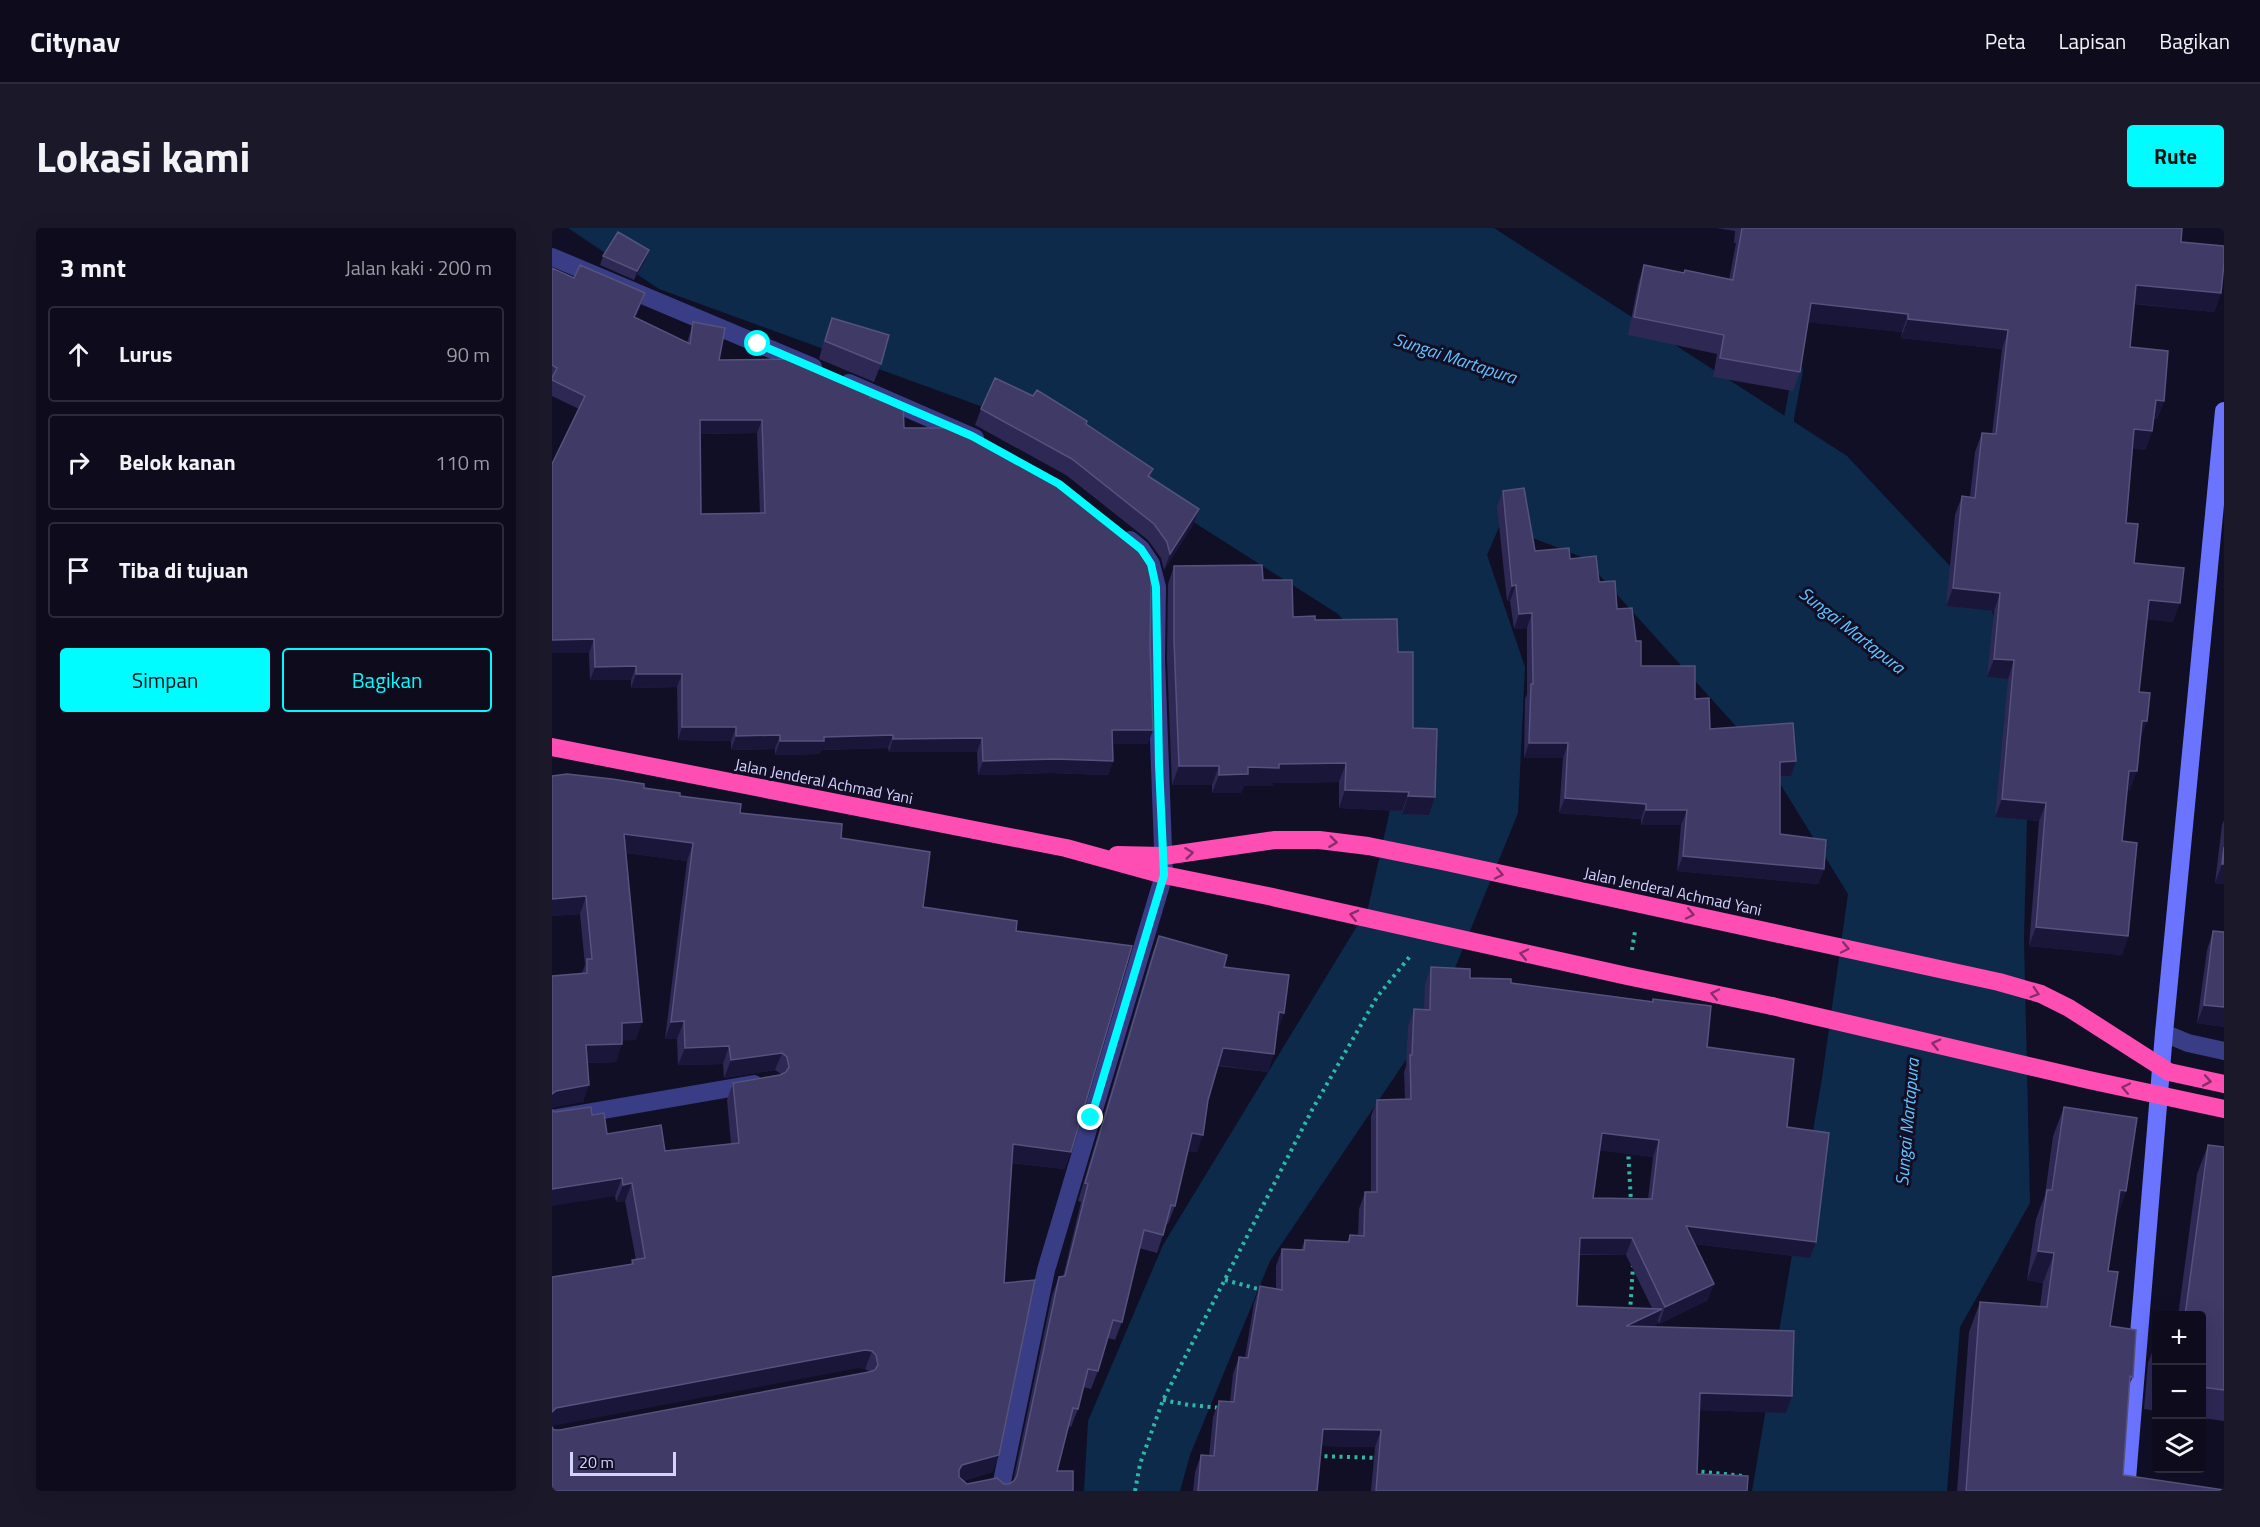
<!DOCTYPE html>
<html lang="id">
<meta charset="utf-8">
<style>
:root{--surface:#0d0b1c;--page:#1b1929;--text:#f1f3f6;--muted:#9a9ba3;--line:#2d2b3b;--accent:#00fcfe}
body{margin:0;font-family:"Titillium Web",sans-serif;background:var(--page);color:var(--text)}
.controls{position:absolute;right:18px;bottom:18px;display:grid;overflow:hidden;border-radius:6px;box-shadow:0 6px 24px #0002}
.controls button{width:54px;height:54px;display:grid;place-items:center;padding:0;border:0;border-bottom:2px solid var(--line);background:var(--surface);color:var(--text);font:30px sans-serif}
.scale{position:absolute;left:18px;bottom:15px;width:106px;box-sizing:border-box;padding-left:6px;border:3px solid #d4d3ff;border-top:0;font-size:16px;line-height:21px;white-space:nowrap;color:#d4d3ff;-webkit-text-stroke:4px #110f26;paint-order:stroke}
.stop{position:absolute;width:18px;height:18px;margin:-14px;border:4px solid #00fcfe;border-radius:50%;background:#fff}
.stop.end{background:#00fcfe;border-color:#fff;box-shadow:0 2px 6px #0008}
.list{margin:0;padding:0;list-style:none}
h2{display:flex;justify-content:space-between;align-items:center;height:78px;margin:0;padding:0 24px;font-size:26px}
h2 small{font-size:20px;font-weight:400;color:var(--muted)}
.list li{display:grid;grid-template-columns:39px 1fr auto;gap:18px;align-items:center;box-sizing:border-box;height:96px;margin:0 12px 12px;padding:0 12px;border:2px solid var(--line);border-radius:6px}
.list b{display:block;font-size:22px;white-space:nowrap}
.list em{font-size:20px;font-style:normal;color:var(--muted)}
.actions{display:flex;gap:12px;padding:18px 24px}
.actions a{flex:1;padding:14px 0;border:2px solid var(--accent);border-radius:6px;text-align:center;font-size:21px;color:var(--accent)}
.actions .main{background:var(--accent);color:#111}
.icon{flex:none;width:33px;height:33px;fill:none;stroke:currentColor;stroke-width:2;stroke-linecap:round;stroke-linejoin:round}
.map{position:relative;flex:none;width:1672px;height:1263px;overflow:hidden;border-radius:6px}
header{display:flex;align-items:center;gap:36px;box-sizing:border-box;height:84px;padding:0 30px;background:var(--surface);border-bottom:2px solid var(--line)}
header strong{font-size:28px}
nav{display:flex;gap:33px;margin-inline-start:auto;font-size:21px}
.intro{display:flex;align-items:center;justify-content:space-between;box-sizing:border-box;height:144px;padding:0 36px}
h1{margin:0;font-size:42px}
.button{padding:15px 27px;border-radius:6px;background:var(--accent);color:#111;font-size:21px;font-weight:700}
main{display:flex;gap:36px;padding:0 36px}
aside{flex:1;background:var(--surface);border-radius:6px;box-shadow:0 6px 24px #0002}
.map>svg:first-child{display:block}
.water{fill:#0d2a4b}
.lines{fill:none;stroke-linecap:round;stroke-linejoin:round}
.stream{stroke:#0d2a4b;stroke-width:10}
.path{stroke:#2eb8a4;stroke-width:4;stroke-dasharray:3 4.5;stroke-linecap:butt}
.street{stroke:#393d85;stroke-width:18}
.secondary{stroke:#6a74ff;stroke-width:18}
.highway{stroke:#ff4eb3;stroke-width:18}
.highway-bridge{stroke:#ff4eb3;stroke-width:18}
.wall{fill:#2d2854;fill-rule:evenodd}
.shaded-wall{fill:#1a163a}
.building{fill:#3f3a66;stroke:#56527e;stroke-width:1.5;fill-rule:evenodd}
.oneway{stroke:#882e6c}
.route{stroke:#00fcfe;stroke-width:8}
.labels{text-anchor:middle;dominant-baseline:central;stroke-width:6;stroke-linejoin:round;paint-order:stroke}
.street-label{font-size:16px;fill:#d4d3ff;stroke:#110f26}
.water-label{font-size:18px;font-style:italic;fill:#61c4ff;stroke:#110f26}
</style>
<header>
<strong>Citynav</strong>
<nav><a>Peta</a><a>Lapisan</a><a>Bagikan</a></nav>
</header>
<div class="intro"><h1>Lokasi kami</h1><a class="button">Rute</a></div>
<main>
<aside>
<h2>3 mnt<small>Jalan kaki · 200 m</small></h2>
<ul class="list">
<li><svg class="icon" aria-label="ahead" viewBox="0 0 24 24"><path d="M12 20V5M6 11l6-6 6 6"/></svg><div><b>Lurus</b></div><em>90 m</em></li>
<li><svg class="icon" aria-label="right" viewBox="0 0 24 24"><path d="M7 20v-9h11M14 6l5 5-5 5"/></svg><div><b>Belok kanan</b></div><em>110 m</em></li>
<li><svg class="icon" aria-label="arrive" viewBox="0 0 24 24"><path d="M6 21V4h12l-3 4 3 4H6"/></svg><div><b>Tiba di tujuan</b></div></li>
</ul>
<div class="actions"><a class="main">Simpan</a><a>Bagikan</a></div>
</aside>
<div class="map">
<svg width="1672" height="1263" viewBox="0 0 1672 1263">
<rect width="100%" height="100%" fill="#110f26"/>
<!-- water -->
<path class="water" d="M16,0H942L1295,228L1440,383L1477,510L1472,711L1478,975L1408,1099L1395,1263H1200L1270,850L1296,666L1211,528L1032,330L948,297L935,327L973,439L966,585L883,789L718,1033L638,1227L628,1263H532L536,1193L611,1017L816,680L862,475L786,386L500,204L107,61Z"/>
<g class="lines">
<!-- stream -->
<path class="stream" d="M1237,203V190L1246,142"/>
<!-- path -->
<path class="path" d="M1080,722L1083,703
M1076,921L1079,974
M673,1052L710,1062
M1078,1084L1081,1038
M611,1172L637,1177L669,1180
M765,1228L827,1230
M1142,1243L1191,1248
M583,1263L588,1236L611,1172L760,882L825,769L859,727"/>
<!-- street -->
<path class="street" d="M0,29L261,139
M297,155L423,210
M1612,805L1636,815L1672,823
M0,891L202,856
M448,1263L494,1042L612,647L604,431L605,359L599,336L589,321L578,312"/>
<!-- secondary -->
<path class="secondary" d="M1574,1263L1612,805L1672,183"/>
<!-- highway -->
<path class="highway" d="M0,519L514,620L612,647L716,668L1075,748L1220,778
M565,627L612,628L723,612H767L816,618L890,633L1236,708"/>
<!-- highway-bridge -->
<path class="highway-bridge" d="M1236,708L1447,754L1489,766L1517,780L1617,844L1672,856
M1220,778L1537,852L1672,881"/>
</g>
<!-- wall -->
<path class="wall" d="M1164,0H1630L1629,14L1669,65L1662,84L1582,76L1578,119L1612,173L1605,191H1601L1600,203L1593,222L1581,220L1574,295L1582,335L1621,394L1595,391L1587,464L1595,493L1588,510L1578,562H1575L1570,613L1576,708L1570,727L1477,718L1487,593L1443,589L1456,451L1435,449L1442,383L1394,378L1403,287L1410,268L1418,269L1423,224L1430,205L1440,206L1450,121L1349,110L1350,104L1256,94L1248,144L1241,163L1161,149L1165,126L1076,107L1086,56L1092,37L1132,45L1177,52L1184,15H1182L1183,3Z
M97,22L94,31L82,52L48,37L51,28Z
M0,40L88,79L83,90L135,115L141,94L167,132L318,170L352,200L596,516H561V533L556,547L499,545L426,547L425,524H337L336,520L269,522L267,526L223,527V521L179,522V513L126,512L125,459L79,460V452H38L27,181L0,168ZM205,205L208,285L149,286L148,206Z
M280,90L329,136L322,154L267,131L273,108Z
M429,181L535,193L534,196L601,241L598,249L641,297L612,342L609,330L596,312L514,247L423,197Z
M951,263L983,323L1018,331L1047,354L1065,381L1084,413L1089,438L1143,471L1158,501L1239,548L1228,549V606L1272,641L1266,656L1125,643L1129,597H1089V591L1007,585L1011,530H972L973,471L975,466V400L962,401L958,373H955L945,278Z
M622,338L711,352L741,389L763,392L846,424L861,500L883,569L877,587L850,586V583L787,580V554L721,555L720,558H692L689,565H660V557H620L615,431L616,356Z
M92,560L289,610L371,679L464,703L519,924L512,941L460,935L452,1055L447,1227L440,1244L411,1253L415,1256H457L461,1254L500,1067L507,1049H511L529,974L526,973L600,726L607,708L672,739L726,803H725L716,844L666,838L656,872L645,924L636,923L623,978L616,996L615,995L605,1025L587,1020L570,1094L563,1112L556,1110L546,1143L539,1161L531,1159L526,1181L519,1199L516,1198L505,1243L521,1263H0L2,1202H8L318,1144L313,1141L307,1140L79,1036L80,1032H84L73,973L64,974L63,968L3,884L40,887L55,906L113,923L179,916L175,872L181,855L229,846L223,842L172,850L171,836L126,837L125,811H113L135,633L74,625L84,812H70L64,834L35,835L31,874L30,745L33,737L28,686L0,688Z
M1672,592V656L1663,655L1670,597Z
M1661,703L1672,704V799L1645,795L1655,722Z
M879,739L918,750L1100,773L1101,771L1155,819L1235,899L1264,1014L1258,1030L1143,1016L1156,1072L1107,1096L1106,1093L1104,1097L1101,1098L1234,1185L1147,1182L1145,1246L1195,1263H819L823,1219L769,1218L765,1263H641L643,1244L649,1227L657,1228L661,1189L667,1173L678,1174L681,1146L687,1129H693L702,1075L708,1058L724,1061V1038L730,1021L749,1022L753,1012L795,1014L798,1007H806L807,981L813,964H819V888L825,872L853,871L852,844L854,838L856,798L862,781L872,782L873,756ZM1047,922L1101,929L1096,971L1041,970ZM1027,1027H1074L1100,1080L1025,1078Z
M1512,879L1574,963L1564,991L1556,1043L1558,1098L1581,1149L1577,1157L1571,1247L1672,1263H1405L1417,1104L1428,1074L1488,1078L1491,1055L1475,1052L1484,991L1493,967L1501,908Z
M1656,917L1672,919V1193L1650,1190V1088H1626L1645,946Z
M1605,1111V1183L1592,1181L1596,1135Z"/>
<!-- shaded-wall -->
<path class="shaded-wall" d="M97,22L94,31L82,52L85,43Z
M1584,57L1669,65L1662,84L1577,75Z
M93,65L88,79L77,103L82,89Z
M1259,75L1356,86L1350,104L1253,94Z
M1356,91L1456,102L1450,121L1349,110Z
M1604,172L1612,173L1605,191H1597Z
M148,192H210L205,205L143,206Z
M1582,201L1600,203L1593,222L1576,220Z
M647,281L641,297L612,342L618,326Z
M964,357L958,373H955L960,358Z
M1401,360L1448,365L1442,383L1394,378Z
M1597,372L1628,375L1621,394L1590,391Z
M980,385L975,400L962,401L967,386Z
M42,411L37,425H0V412Z
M1442,431L1462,432L1456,451L1435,449Z
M84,438L79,452H38L43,439Z
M84,446H130L125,459L79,460Z
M1590,493H1595L1588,512Z
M130,499H184L179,513L126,512Z
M560,502H601L596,516H555Z
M228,507L223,521L179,522L184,508Z
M341,507L336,520L269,522L267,526L223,527L228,513L272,509Z
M430,510L425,524H337L341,511Z
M977,515H1016L1011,530H972Z
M504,531L561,533L556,547L499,545L426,547L431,533Z
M1244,533L1239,548L1222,549L1228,534Z
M794,535L787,554L721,555L720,558H692L689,565H660L667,547L696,539L727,536Z
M627,538H667L660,557H620Z
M1577,543H1585L1578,562L1570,561Z
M793,562L857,564L850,583L787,580Z
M856,568L883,569L877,587L850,586Z
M1013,570L1094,576L1089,591L1007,585Z
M1450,571L1494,575L1487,593L1443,589Z
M1094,582H1135L1129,597H1089Z
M72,606L141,615L135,633L66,624Z
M1131,628L1272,641L1266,656L1125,643Z
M1670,636H1672V656L1663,655Z
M34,668L28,686L0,688V671Z
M1484,699L1576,708L1570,727L1477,718Z
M1652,777L1672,779V799L1645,795Z
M727,784L732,785L726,803L720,802Z
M132,793L125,811H113L119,794Z
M90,794L84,812L63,813L70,795Z
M70,816L64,834L27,835L34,817Z
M177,818L171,836L126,837L133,820Z
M671,820L722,826L716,844L665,837Z
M230,825L223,842L172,850L179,832Z
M37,857L31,874L0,880V866L4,863Z
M640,905L651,907L645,924L634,923Z
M1050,905L1107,912L1101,929L1043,922Z
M461,916L519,924L512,941L454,934Z
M70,950L63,968L0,978V961Z
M80,955L73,973L64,974L71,957Z
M1568,962L1574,963L1564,992Z
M1134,998L1264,1014L1258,1030L1128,1014Z
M1028,1010H1080L1074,1027L1022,1026Z
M1486,1023L1502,1025L1491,1055L1475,1052Z
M1162,1056L1156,1072L1107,1096L1113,1079Z
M1110,1081L1104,1097L1068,1114L1074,1098Z
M313,1122L320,1123L313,1141L307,1140L0,1198V1184L4,1180Z
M1148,1165L1240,1168L1234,1185L1142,1182Z
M771,1201L829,1202L823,1219L765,1218Z
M447,1227L440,1244L404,1255L407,1242L410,1237Z"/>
<!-- building -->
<path class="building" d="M1190,0H1630L1629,14L1672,18V35L1669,65L1584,57L1578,119L1616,123L1612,173L1604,172L1600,203L1582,201L1574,295L1586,296L1582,335L1632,340L1628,375L1597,372L1587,464L1598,465L1595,493H1590L1585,543H1577L1570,613L1585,615L1576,708L1484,699L1494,575L1450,571L1462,432L1442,431L1448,365L1401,360L1410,268L1423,270L1430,205L1444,206L1456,102L1356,91V86L1259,75L1248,144L1168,130L1172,107L1082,89L1092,37L1132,45L1133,42L1181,52Z
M66,4L97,22L85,43L51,28Z
M28,37L93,65L82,89L138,116L141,94L173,100L167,132L247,131L321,162L318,170H339L351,175L352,200H408L420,205L506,252L586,315L593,327L599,347L598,418L601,502H560L561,533L504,531L431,533L430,510L341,511V507L272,509V513H228V507L184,508V499H130V446H84V438L43,439L42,411L0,412V236L33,168L0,152V150L5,140L0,137V40L22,50ZM148,192H210L213,285L149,286Z
M280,90L337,107L329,136L273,113Z
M443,150L481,168L485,162L535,193L534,196L601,241L596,248L647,281L618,326L615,314L602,296L520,231L429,181Z
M972,260L983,323L1017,320L1018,331L1044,328L1047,354L1063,353L1065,381L1080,380L1084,413H1089V438H1143V471L1157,470L1158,501L1241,495L1244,533L1228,534V606L1274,612L1272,641L1131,628L1135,582H1094V576L1013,570L1016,515H977L979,456H981L980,385L967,386L964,357L960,358L951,263Z
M710,337L711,352H740L741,389L763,388V392L845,391L846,424H861V500L885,501L883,569L856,568L857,564L793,562L794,535L727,536V540L696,539V546L667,547V538H627L622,413V338Z
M15,546L60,551L92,556V560L128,565V568L189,576L188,585L290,596L289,610L378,624L371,679L465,693L464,703L580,718L519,924L461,916L452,1055L483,1052L447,1227L410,1237L407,1242V1249L415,1256L445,1250L452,1256H457L462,1253L465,1248L507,1049L513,1048L536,956L533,955L607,708L675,727L672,739L737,747L732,785L727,784L722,826L671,820L656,872L651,907L640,905L623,978L619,977L611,1007L592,1002L570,1094L561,1092L546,1143L536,1141L526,1181L521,1180L505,1243H521V1263H0V1199L2,1202H8L317,1144L323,1142L326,1137L324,1127L320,1123L313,1122L4,1180L0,1184V1049L81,1036L80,1032L93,1030L80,955L71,957L70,950L0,961V882L3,884L39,879L40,887L52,885L55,906L109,897L113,923L187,915L181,855L228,847L234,844L237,839L235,829L230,825L179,832L177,818L133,820L132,793L119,794L141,615L72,606L90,794L70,795V816L34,817L37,857L4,863L0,866V748L35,745V731H40L34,668L0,671V548Z
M1672,619V636H1670Z
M1661,703L1672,704V779L1652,777Z
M879,739L918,741V750L959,751V755L1101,774V771L1159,778L1155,819L1242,831L1235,899L1277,905L1264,1014L1134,998L1162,1056L1113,1079L1080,1010H1028L1025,1078L1110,1081L1074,1098L1242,1103L1240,1168L1148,1165L1145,1246L1196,1248L1195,1263H824L829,1202L771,1201L765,1263H646L649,1227L662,1228L667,1173L682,1174L687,1129L696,1130L708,1058L730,1062V1021L752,1022L753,1012L797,1014L798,1007L812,1008L813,964H825V872L859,871L858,827H860L862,781L878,782ZM1050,905L1107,912L1100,971L1041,970Z
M1512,879L1585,890L1574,963L1568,962L1556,1043L1566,1044L1558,1098L1584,1102L1581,1149L1578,1148L1571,1247L1672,1262V1263H1414L1428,1074L1495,1079L1502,1025L1486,1023L1495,962H1500Z
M1656,917L1672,919V1162L1650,1159V1088H1633Z
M1605,1132V1152H1603Z"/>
<!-- one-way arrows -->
<defs><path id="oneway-chevron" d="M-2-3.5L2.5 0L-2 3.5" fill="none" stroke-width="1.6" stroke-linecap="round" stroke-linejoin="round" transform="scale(1.5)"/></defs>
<g class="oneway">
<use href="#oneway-chevron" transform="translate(781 614) rotate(7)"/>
<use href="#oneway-chevron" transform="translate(637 625) rotate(-7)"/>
<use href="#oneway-chevron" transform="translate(947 646) rotate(12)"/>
<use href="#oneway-chevron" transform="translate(1138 686) rotate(12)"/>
<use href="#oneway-chevron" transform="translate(802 687) rotate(-167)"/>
<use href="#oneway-chevron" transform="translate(1293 720) rotate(12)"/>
<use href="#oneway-chevron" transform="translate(972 726) rotate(-168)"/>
<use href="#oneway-chevron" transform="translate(1483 765) rotate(18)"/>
<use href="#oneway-chevron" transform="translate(1163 766) rotate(-168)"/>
<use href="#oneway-chevron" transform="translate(1384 816) rotate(-167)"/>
<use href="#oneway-chevron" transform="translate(1655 853) rotate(10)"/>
<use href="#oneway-chevron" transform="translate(1574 860) rotate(-168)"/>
</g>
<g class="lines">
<!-- route -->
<path class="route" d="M206,116L420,208L507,256L589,321L599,336L604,359L607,537L612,647L539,890"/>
</g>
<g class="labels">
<!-- street labels -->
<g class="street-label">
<text transform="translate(272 553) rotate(11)">Jalan Jenderal Achmad Yani</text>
<text transform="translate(1121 663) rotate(12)">Jalan Jenderal Achmad Yani</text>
</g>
<!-- water labels -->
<g class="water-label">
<text transform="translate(903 130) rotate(18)">Sungai Martapura</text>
<text transform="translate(1300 402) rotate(38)">Sungai Martapura</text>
<text transform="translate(1355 894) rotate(-85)">Sungai Martapura</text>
</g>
</g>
</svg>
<div class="controls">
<button>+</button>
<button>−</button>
<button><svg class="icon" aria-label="layers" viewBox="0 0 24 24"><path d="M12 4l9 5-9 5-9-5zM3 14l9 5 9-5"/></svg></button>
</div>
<div class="scale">20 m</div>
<div class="stop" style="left:206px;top:116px"></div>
<div class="stop end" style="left:539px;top:890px"></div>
</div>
</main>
